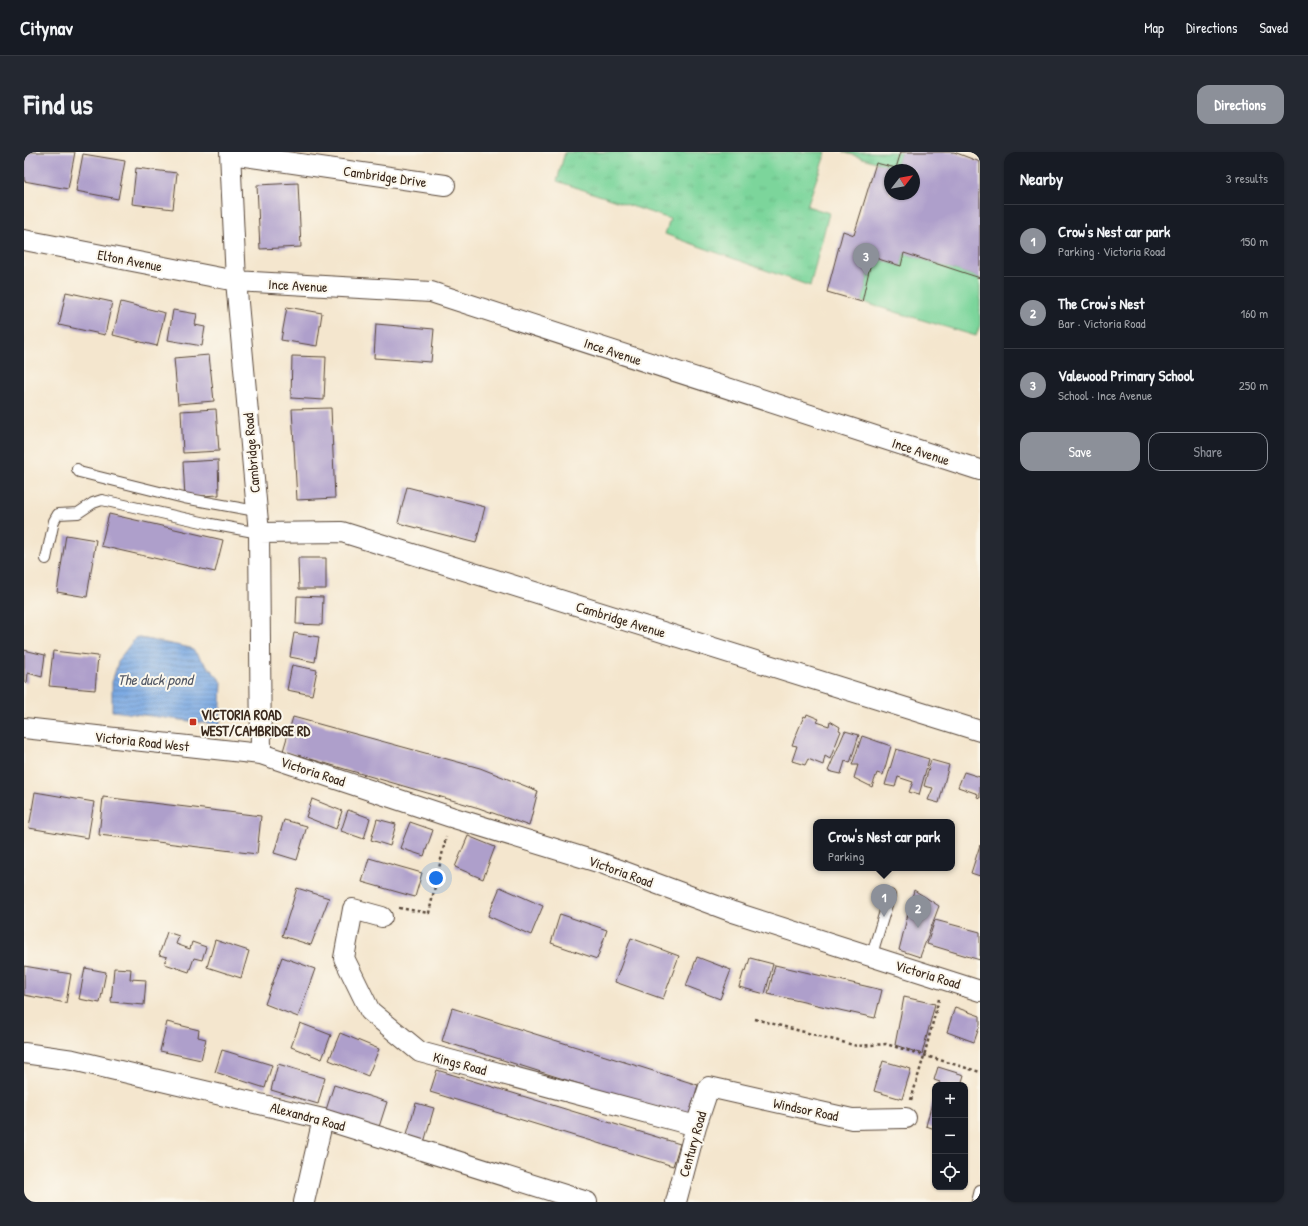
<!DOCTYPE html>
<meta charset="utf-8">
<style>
:root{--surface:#171b24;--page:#242831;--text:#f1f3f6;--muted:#9ea1a6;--line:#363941;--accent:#8c9099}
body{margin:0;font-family:"Patrick Hand",sans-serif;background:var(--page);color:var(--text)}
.controls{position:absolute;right:12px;bottom:12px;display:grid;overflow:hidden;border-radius:8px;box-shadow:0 1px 3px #0004}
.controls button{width:36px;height:36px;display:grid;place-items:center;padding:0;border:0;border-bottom:1px solid var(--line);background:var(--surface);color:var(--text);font:20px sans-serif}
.compass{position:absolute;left:860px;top:12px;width:36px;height:36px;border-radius:50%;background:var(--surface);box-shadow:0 1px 3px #0004;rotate:59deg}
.you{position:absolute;left:412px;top:726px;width:14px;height:14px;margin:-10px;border:3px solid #fff;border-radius:50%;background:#1a73e8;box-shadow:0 0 0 6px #1a73e833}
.badge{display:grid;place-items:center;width:26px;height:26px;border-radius:50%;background:var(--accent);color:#fff;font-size:13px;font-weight:700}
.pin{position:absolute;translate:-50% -33px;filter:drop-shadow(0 1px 2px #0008)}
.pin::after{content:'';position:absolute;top:21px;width:14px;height:12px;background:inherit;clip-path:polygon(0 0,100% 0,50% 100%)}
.popup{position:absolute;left:789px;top:667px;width:142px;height:52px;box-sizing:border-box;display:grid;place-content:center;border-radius:8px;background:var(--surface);filter:drop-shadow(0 1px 3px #0005);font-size:13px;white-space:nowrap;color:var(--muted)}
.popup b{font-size:15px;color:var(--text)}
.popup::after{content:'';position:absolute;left:50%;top:100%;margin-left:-8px;border:8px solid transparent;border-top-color:var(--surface)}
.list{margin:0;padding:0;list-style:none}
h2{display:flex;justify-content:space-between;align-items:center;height:52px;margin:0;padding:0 16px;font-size:17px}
h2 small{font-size:13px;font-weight:400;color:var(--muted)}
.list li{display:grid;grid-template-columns:26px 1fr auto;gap:12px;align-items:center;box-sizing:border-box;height:72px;padding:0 16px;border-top:1px solid var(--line)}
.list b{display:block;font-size:15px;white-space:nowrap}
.list p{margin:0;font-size:13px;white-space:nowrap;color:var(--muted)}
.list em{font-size:13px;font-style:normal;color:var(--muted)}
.actions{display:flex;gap:8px;padding:12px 16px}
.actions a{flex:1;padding:9px 0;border:1px solid var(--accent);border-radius:12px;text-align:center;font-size:14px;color:var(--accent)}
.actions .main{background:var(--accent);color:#fff}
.icon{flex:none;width:22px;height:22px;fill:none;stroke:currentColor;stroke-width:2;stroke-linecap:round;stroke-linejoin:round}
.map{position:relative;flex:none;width:956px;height:1050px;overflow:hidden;border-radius:12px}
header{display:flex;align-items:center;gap:24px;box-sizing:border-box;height:56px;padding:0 20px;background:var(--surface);border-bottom:1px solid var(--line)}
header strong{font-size:19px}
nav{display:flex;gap:22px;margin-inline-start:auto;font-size:14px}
.intro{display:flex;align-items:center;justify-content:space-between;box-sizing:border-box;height:96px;padding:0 24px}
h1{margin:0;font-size:28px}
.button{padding:10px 18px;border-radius:12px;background:var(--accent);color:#fff;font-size:14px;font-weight:700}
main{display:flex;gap:24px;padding:0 24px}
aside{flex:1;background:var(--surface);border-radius:12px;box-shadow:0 1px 3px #0004}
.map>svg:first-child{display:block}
.grass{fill:url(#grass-tufts);stroke:#5b805c}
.green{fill:#7bd59b;stroke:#5b805c}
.water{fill:url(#water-rules);stroke:#5a6880}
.building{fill:#ae9fcb;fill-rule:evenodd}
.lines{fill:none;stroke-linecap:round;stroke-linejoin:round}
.service-casing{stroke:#574638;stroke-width:12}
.minor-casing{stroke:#574638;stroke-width:22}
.path{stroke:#574638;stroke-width:2.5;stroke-dasharray:3 3;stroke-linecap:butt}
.service{stroke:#fff;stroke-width:10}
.minor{stroke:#fff;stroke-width:20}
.poi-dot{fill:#c8321e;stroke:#fbf7ec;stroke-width:1.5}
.labels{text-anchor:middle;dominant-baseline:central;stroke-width:4;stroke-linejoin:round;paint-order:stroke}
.street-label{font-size:14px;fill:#3b2a1e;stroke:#fbf7ec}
.poi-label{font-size:14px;font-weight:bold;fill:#3b2a1e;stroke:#fbf7ec;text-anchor:start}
.water-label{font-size:15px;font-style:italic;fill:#505663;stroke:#fbf7ec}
</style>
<header>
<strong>Citynav</strong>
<nav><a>Map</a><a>Directions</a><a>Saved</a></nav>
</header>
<div class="intro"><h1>Find us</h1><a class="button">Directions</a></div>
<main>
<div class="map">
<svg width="956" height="1050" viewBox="0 0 956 1050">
<defs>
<pattern id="grass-tufts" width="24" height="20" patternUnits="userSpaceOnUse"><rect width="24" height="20" fill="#7bd59b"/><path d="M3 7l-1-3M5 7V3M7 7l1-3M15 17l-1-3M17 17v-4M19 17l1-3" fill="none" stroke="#6bb785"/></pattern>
<pattern id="water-rules" width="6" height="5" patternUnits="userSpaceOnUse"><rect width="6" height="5" fill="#78a7e2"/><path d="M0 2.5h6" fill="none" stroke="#6488b7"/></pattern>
</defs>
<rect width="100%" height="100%" fill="#fbf7ec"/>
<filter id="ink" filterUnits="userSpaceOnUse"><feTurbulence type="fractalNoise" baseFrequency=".025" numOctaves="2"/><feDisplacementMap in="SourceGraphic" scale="8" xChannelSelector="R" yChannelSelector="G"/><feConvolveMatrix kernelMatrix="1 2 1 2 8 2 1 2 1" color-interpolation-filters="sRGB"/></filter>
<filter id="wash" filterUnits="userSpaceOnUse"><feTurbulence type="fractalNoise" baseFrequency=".012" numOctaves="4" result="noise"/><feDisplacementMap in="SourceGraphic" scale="16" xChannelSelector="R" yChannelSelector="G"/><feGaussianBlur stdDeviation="0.9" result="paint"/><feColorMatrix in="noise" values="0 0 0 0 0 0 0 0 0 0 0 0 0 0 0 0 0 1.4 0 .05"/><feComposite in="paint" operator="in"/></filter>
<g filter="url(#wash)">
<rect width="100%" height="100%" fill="#f4e6ce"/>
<!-- grass -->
<path class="grass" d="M541,0H802L783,54L805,61L786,134L641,82L646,67L533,29Z
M819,0H877L872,16Z"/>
<!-- green -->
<path class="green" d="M880,101L956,126V173L952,184L838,150L848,105L877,114Z"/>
<!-- water -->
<path class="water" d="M112,485L167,496L198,530L196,573L88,559V530L95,507Z"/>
<g id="blocks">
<!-- building -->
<path class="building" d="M0,0H51L44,37L0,29Z
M877,0H930L956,10V126L880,101L877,114L848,105L838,150L803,140L819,79L830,83L852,11L872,16ZM866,18H890V42H866Z
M59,2L101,9L94,47L52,39Z
M112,16L153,21L149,57L108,52Z
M274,31L277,95L236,97L233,33Z
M42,140L88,150L81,183L35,173Z
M97,150L141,161L133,194L89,183Z
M263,155L298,161L293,194L257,188Z
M149,158L173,162L171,173L181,175L178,194L144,188Z
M352,172L410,177L407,210L350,206Z
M185,203L190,249L154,252L150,206Z
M268,204L302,205L300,248L267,246Z
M307,256L311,346L273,348L268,257Z
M192,257L195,299L159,301L157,259Z
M194,308L195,343L161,345L159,310Z
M383,335L461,355L452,391L374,371Z
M85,362L199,388L191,420L77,394Z
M42,383L72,388L63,445L33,440Z
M274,406H302V437H275Z
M273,444L299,445L298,473L272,472Z
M270,481L295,485L291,510L266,505Z
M0,498L21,503L18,525L4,521L3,531L0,530Z
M29,499L74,504L71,538L25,534Z
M268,513L293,518L288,543L263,538Z
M783,562L795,567L793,570L805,574L806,569L816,575L815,578L817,579L806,607L801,604L799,613L784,607L781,613L768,609L773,594L768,593L780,564L782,565Z
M269,565L456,616L514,639L505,674L455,656L259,599Z
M821,579L835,583L826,611L821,609L817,622L804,619Z
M838,584L867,594L859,623L853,621L848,635L830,626L834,613H828Z
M872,597L905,607L895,643L885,640L889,630L874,625L871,635L861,633Z
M907,608L925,613L915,651L904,648L909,636L900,634Z
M940,620L956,625V646L953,645L954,642L934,635Z
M11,640L70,650L64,686L5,676Z
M79,645L237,664L233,702L75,683Z
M288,647L318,659L312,677L282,665Z
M324,658L346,666L340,687L317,679Z
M353,667L372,672L366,694L347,688Z
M260,668L283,674L273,708L250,701Z
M386,670L409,678L400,704L376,696Z
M444,684L471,695L459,727L431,715Z
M956,693V724L947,721Z
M345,706L398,721L391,745L338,730Z
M476,735L519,754L507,783L464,764Z
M273,736L305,746L287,793L258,784Z
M890,738L915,754L896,805L875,798Z
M536,762L583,778L573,807L527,791Z
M911,768L956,780V808L903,792Z
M143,780L155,784L152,792L166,797L168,790L182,795L178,808L170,806L165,820L141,812L143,805L135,803Z
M607,786L655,804L639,847L591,830Z
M191,788L225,799L217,826L183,815Z
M258,805L291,817L274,865L241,852Z
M673,805L707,818L696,847L662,834Z
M726,806L749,812L741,842L715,835L720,818L722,819Z
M751,813L858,838L851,866L744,842Z
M0,814L47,822L42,851L0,843Z
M61,816L82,820L76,851L55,847Z
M90,816L107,817L106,827L122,828L120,853L87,850Z
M880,845L911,852L898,902L871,893Z
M931,855L956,864V873L950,890L923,880Z
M428,856L674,933L664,966L418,889Z
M143,870L175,878L174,885L182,887L177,908L136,899Z
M276,871L307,883L298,907L267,895Z
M316,881L355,897L344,924L305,908Z
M198,898L248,913L241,936L191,920Z
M859,909L887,917L878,947L850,939Z
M254,912L301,926L294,952L247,938Z
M914,915L940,923L937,933H914L916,930L910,928Z
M413,918L656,992L649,1014L406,940Z
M310,933L363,950L354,978L301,961Z
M909,947L911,948V977L902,974Z
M392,951L410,956L399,994L381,989Z"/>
</g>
</g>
<g filter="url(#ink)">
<use href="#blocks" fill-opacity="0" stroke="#574638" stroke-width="1"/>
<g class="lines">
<defs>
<path id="service" d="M53,317L55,320L160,346L232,359
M22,407L30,369L34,362L54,361L69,351L78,348L187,372L235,381
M848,805L851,792L866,743
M953,1050L956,1038"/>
<path id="minor" d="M206,0L212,129L235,381L237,602
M207,2L421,33
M0,88L212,129L407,140L956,318
M235,381L318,380L956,579
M0,576L237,602L427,665L577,711L709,760L956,839
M358,765L329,757L320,806L346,859L396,900L672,974
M0,901L49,908L299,967L563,1050
M280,1050L299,967
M652,1050L672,974L685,935L828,967L882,966"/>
</defs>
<!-- service casing -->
<use href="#service" class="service-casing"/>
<!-- minor casing -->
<use href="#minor" class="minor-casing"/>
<!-- path -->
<path class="path" d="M375,756L405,761L422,685
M731,867L833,894L862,892L956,920
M887,948L900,904L915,847"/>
<!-- service -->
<use href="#service" class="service"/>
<!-- minor -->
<use href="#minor" class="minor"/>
</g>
</g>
<!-- markers -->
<rect class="poi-dot" x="165" y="566" width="8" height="8" rx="2"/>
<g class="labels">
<!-- street labels -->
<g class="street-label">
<text transform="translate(361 24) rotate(8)">Cambridge Drive</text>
<text transform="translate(106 108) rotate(11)">Elton Avenue</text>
<text transform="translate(274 133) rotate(3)">Ince Avenue</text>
<text transform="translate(589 199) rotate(18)">Ince Avenue</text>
<text transform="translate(897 299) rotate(18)">Ince Avenue</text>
<text transform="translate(227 301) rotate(-95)">Cambridge Road</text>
<text transform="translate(597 467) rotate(17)">Cambridge Avenue</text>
<text transform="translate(118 589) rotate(6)">Victoria Road West</text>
<text transform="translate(289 619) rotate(18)">Victoria Road</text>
<text transform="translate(597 719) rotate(20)">Victoria Road</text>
<text transform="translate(904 822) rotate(17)">Victoria Road</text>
<text transform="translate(436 911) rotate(15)">Kings Road</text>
<text transform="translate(782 957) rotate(12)">Windsor Road</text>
<text transform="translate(284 964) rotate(15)">Alexandra Road</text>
<text transform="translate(668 992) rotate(-74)">Century Road</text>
</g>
<!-- poi labels -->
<g class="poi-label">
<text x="177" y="562">VICTORIA ROAD<tspan x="177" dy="16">WEST/CAMBRIDGE RD</tspan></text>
</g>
<!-- water labels -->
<g class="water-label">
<text x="131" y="527">The duck pond</text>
</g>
</g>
</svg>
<div class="controls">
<button>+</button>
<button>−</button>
<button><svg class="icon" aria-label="locate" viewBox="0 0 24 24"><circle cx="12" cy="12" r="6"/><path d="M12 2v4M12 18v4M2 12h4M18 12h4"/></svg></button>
</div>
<svg class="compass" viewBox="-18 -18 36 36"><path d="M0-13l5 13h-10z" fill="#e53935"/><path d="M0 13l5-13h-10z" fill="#9ea1a6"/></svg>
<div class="you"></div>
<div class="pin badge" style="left:860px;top:765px">1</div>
<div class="popup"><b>Crow's Nest car park</b>Parking</div>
<div class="pin badge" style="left:894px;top:776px">2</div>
<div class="pin badge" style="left:842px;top:124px">3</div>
</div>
<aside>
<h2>Nearby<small>3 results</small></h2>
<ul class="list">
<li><span class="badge">1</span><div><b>Crow's Nest car park</b><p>Parking · Victoria Road</p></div><em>150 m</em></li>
<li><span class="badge">2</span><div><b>The Crow's Nest</b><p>Bar · Victoria Road</p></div><em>160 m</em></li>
<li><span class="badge">3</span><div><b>Valewood Primary School</b><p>School · Ince Avenue</p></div><em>250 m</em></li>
</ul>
<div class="actions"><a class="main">Save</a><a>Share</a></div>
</aside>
</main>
